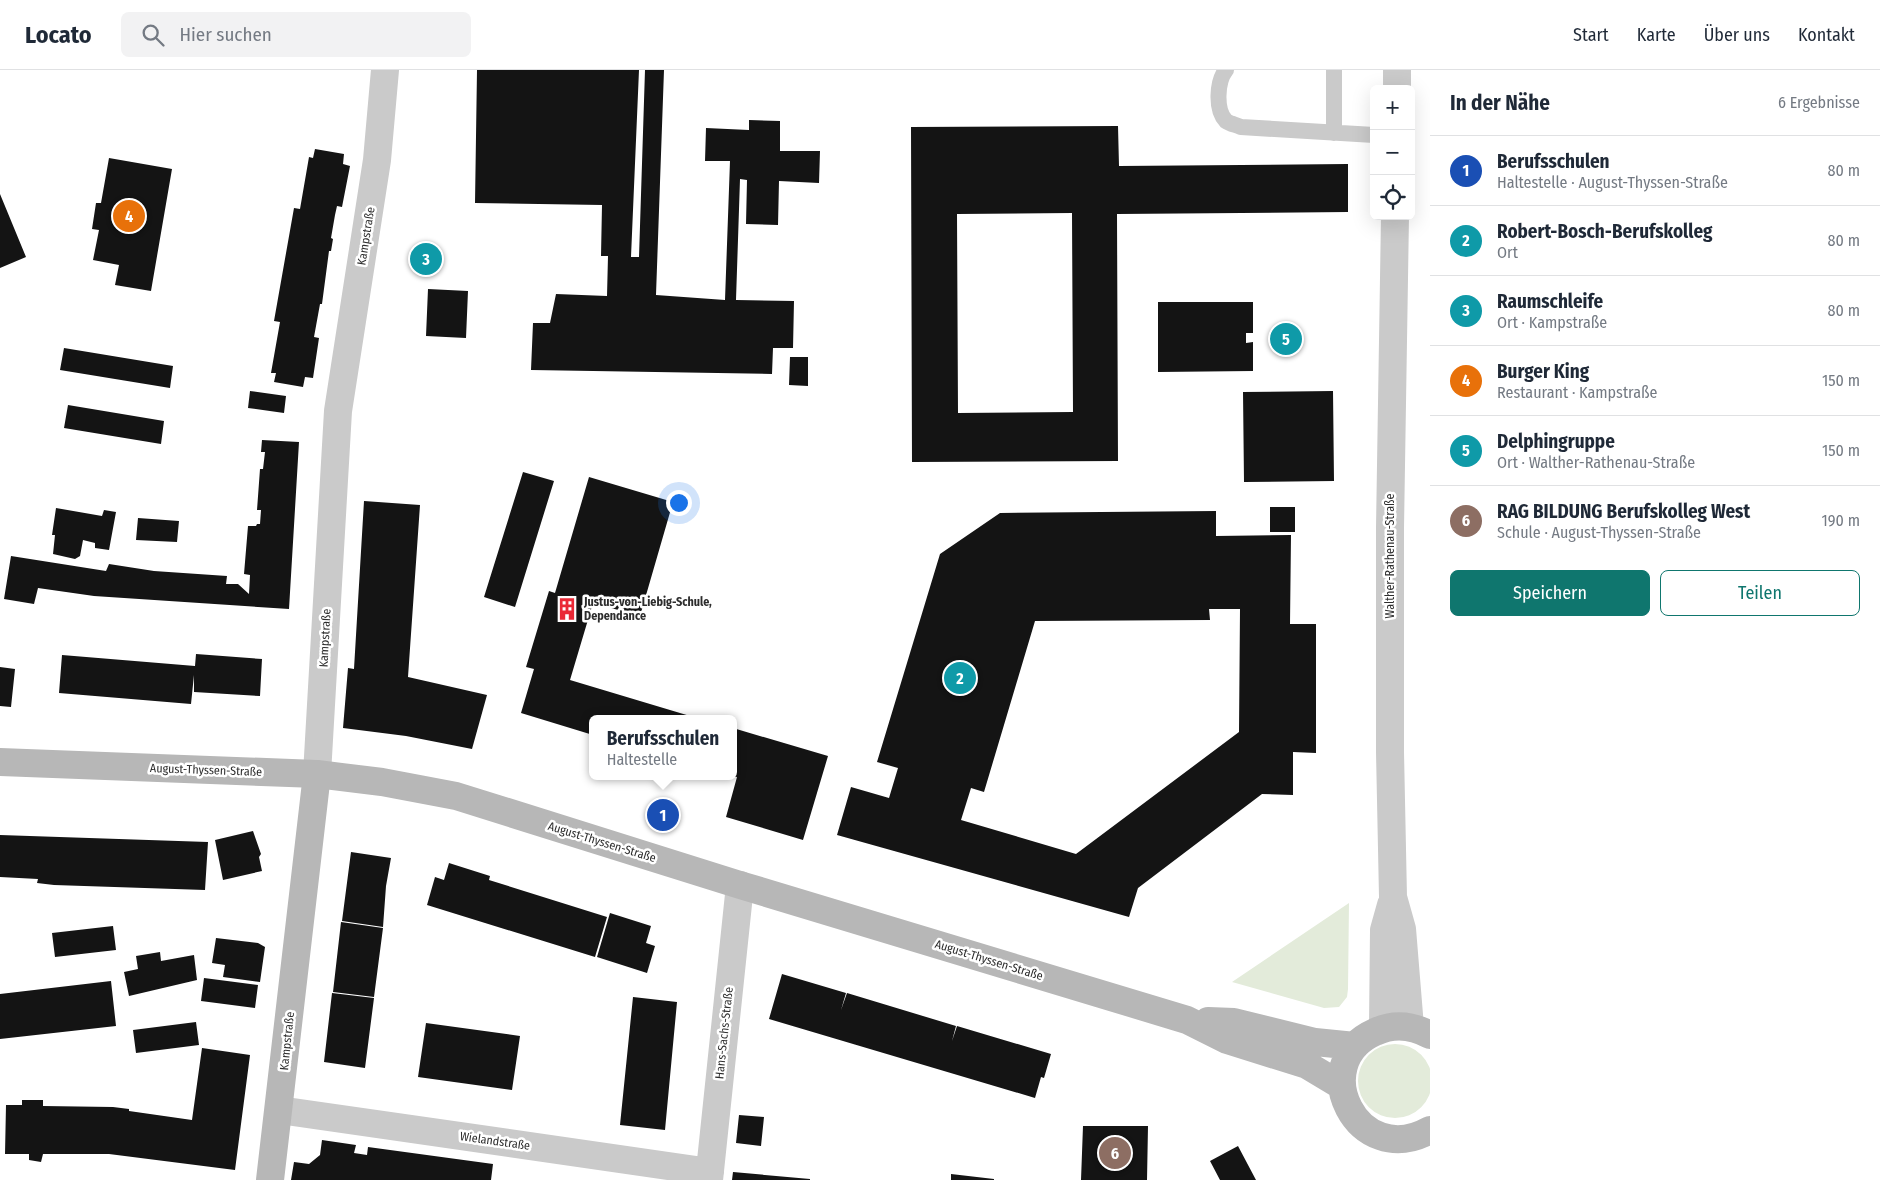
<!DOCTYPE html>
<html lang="de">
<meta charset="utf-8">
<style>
:root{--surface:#fff;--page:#f2f2f3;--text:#1f2937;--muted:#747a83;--line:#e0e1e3;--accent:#0f766e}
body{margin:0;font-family:"Fira Sans Condensed",sans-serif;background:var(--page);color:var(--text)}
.controls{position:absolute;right:15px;top:15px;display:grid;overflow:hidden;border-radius:8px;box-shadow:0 5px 20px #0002}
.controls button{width:45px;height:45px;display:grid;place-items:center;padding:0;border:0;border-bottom:1px solid var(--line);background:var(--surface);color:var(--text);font:25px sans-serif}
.you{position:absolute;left:678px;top:432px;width:18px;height:18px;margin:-12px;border:4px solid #fff;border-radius:50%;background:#1a73e8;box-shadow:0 0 0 8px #1a73e833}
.badge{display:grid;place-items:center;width:32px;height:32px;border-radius:50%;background:var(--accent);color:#fff;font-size:16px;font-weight:700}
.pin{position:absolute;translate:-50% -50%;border:2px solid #fff;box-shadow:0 1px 5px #0006}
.popup{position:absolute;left:589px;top:645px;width:148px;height:65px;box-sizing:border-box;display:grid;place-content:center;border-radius:8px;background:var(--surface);filter:drop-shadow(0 1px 4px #0005);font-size:16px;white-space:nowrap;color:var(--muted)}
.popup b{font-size:19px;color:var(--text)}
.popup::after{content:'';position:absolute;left:50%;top:100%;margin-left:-10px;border:10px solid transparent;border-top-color:var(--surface)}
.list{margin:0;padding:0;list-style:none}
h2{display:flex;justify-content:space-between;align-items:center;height:65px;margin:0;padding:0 20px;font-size:21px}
h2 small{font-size:16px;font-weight:400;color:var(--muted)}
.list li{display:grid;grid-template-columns:32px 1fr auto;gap:15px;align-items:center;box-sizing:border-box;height:70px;padding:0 20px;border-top:1px solid var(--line)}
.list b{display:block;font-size:19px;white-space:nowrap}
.list p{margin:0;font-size:16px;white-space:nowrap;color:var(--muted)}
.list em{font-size:16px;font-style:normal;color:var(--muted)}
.actions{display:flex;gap:10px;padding:15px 20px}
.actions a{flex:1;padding:11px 0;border:1px solid var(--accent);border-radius:8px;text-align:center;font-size:18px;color:var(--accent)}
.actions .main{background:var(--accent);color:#fff}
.icon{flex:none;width:28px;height:28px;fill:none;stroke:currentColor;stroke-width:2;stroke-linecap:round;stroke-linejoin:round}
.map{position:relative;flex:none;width:1430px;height:1110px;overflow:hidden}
header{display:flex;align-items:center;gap:30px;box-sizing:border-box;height:70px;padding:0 25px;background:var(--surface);border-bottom:1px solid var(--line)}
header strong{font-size:24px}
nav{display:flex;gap:28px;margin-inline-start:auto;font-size:18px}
.search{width:350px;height:45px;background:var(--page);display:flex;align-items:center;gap:12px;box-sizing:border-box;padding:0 18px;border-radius:8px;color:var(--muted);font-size:19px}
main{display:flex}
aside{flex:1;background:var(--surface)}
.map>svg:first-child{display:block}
.green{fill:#e3ebda}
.building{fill:#141414;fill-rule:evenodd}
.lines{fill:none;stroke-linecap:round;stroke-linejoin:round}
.lane{stroke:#cacaca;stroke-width:16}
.street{stroke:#cacaca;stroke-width:28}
.secondary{stroke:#b7b7b7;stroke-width:28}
.labels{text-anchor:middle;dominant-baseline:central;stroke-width:5;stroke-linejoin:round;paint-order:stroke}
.street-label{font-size:12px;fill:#2d2d2d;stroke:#fff}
.poi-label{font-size:12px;font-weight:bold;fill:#2d2d2d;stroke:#fff;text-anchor:start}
</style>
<header>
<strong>Locato</strong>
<div class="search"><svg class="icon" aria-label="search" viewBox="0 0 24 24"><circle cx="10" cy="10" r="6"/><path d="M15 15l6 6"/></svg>Hier suchen</div>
<nav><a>Start</a><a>Karte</a><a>Über uns</a><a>Kontakt</a></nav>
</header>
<main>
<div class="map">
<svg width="1430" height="1110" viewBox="0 0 1430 1110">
<rect width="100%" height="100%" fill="#fff"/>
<!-- green -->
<path class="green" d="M1349,833L1348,919L1347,927L1339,937L1324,938L1232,912Z
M1358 1011a37 37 0 1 1 74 0a37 37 0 1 1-74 0Z"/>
<!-- building -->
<path class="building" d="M477,0H639L631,187H639L645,0H664L656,225L725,230L730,91H705L706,58L749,60V50L780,51V81H820L819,113L779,111L778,155L746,154L747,110L740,109L736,230L794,231L793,278H773L772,304L531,300L533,253H550L556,224L607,226L608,186H601L602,135L475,133Z
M1118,56L1119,96L1348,94V142L1117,144L1118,391L912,392L911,57ZM1072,143L1073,342L958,343L957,144Z
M315,79L344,84L343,94L350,96L342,137L337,136L335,145L331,168L333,169L331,181H329L322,234H320L314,267L319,268L313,308L305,307L303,317L274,312L276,303H271L280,252L274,251L294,138L300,139L309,87L313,88Z
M109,88L172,99L151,221L115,215L119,195L93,190L99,160L92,159L96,133H101Z
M0,124L26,187L0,198Z
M428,219L468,221L466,268L426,266Z
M1158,232H1253V263H1246V273L1253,272V301L1158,302Z
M64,278L173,296L170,318L60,300Z
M790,287H808V316L789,315Z
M250,321L286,326L284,343L248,338Z
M1333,321L1334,411L1244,412L1243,322Z
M68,335L164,351L161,374L64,358Z
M262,370L299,372L289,539L94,526L38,518L34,534L4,529L11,486L106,501L109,494L154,501L227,506L226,514H238L249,524L250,505L244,504L248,456H256L257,454H260L261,440H257L260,399H263L265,382H261Z
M523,402L554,411L515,537L484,527Z
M589,407L673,432L640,546L593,533L570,610L700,649H593V665L521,643L534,599L526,597L549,521L555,523Z
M364,431L420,435L408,607L487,625L472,679L406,666L343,658L348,598L354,599Z
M1270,437H1295V462H1270Z
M56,438L102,446L104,440L116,442L109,480L95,478V473L83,470L80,486L75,489L53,484L55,465H52Z
M1216,441V466L1291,465L1290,554H1316V683L1293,682V725L1262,724L1138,818L1129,847L837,765L851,717L889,728L898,698L877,692L940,484L1000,443ZM1209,539H1240L1239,662L1076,784L961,750L971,718L984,722L1035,551L1210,550Z
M138,448L179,451L177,472L136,470Z
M196,584L262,589L260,626L194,622V605L191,634L59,623L62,585L195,596Z
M0,597L15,599L11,637L0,636Z
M733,658L828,686L803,770L726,747L737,707L733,706Z
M253,761L261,784L259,787L262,801L223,810L215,770Z
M0,765L208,772L205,820L54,815L37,813L38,809L0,807Z
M351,782L391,788L386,816L383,857L342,851Z
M449,793L490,806L489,810L607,847L595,887L427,835L435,807L444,810Z
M610,843L651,856L646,873L655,876L647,903L597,887Z
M341,852L383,858L374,927L333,922Z
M113,856L116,880L55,887L52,863Z
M216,868L258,873L265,877L260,912L223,907L225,895L212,893Z
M160,882L161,891L194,885L197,910L129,926L124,902L138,899L136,886Z
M782,904L846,923L841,940L847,923L956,956L952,971L957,956L1051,984L1044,1008L1041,1007L1035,1028L769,949Z
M204,908L258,915L255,938L201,931Z
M111,911L116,956L0,969V924Z
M332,923L374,928L365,998L324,992Z
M633,927L677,932L665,1060L620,1055Z
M196,952L199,975L136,983L133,960Z
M426,953L520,966L512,1020L418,1007Z
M202,978L250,985L235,1100L109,1084H43L41,1092L29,1090V1084H5L6,1035H22V1030H43V1036L113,1037L129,1039V1041L192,1050Z
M739,1045L764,1047L761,1076L736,1073Z
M1083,1056H1148L1147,1110H1081Z
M322,1070L356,1075L354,1083L367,1085L368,1077L493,1094L491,1110H291L294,1092L309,1094L320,1085Z
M1238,1076L1256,1110H1220L1210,1091Z
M733,1102L810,1109V1110H732Z
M951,1104L994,1109V1110H951Z"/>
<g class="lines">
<!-- lane -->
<path class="lane" d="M1226,0C1217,11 1215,40 1226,51C1230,54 1237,55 1241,57L1374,65
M1334,63V0"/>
<!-- street -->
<path class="street" d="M1397,19V0
M1395,146L1390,458V682L1393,827L1402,859L1410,957
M317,704L338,341L377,90L385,0
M1383,958L1384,860L1391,835
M279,1040L710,1102
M709,1110L740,815"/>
<!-- secondary -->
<path class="secondary" d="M0,692L317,704L382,712L456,726L740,815L1187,950L1227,970L1307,995L1342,1016
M1208,951L1234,952L1315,972L1355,976
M1430,965C1412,955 1394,953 1375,962C1305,993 1357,1101 1430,1060
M270,1110L317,704"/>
</g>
<!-- icons -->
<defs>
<symbol id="building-bare" viewBox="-9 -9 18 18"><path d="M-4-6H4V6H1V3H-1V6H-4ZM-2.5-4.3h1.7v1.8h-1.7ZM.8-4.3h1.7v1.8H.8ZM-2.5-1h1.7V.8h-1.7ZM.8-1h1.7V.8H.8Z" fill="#ea2936" stroke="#fff" stroke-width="2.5" paint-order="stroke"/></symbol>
</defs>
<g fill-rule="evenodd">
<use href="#building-bare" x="551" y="523" width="32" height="32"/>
</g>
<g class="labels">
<!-- street labels -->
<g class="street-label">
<text transform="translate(366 166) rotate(-81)">Kampstraße</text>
<text transform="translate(1390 486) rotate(-90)">Walther-Rathenau-Straße</text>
<text transform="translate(325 568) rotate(-87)">Kampstraße</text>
<text transform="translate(206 700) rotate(2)">August-Thyssen-Straße</text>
<text transform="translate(602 772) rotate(17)">August-Thyssen-Straße</text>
<text transform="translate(989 890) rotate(17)">August-Thyssen-Straße</text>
<text transform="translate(724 963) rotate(-84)">Hans-Sachs-Straße</text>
<text transform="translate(287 971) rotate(-84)">Kampstraße</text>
<text transform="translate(495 1071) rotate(8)">Wielandstraße</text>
</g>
<!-- poi labels -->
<g class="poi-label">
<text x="584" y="532">Justus-von-Liebig-Schule,<tspan x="584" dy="14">Dependance</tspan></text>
</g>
</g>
</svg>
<div class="controls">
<button>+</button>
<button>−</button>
<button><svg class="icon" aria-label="locate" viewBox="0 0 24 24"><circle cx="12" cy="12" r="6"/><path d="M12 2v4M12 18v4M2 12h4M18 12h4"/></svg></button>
</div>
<div class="you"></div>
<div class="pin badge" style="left:663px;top:745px;background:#1a4fb4">1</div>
<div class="popup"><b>Berufsschulen</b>Haltestelle</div>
<div class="pin badge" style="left:960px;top:608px;background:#0f9aa8">2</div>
<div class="pin badge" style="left:426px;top:189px;background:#0f9aa8">3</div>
<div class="pin badge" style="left:129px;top:146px;background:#e8710a">4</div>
<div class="pin badge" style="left:1286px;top:269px;background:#0f9aa8">5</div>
<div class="pin badge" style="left:1115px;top:1083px;background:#8d6e63">6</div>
</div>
<aside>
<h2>In der Nähe<small>6 Ergebnisse</small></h2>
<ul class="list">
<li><span class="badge" style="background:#1a4fb4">1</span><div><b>Berufsschulen</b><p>Haltestelle · August-Thyssen-Straße</p></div><em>80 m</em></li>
<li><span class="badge" style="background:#0f9aa8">2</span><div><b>Robert-Bosch-Berufskolleg</b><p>Ort</p></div><em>80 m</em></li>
<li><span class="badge" style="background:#0f9aa8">3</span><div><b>Raumschleife</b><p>Ort · Kampstraße</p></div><em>80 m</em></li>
<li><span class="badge" style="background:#e8710a">4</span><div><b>Burger King</b><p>Restaurant · Kampstraße</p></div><em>150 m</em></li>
<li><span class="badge" style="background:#0f9aa8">5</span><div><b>Delphingruppe</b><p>Ort · Walther-Rathenau-Straße</p></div><em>150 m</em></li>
<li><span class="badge" style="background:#8d6e63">6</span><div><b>RAG BILDUNG Berufskolleg West</b><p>Schule · August-Thyssen-Straße</p></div><em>190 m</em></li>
</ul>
<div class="actions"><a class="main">Speichern</a><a>Teilen</a></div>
</aside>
</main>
